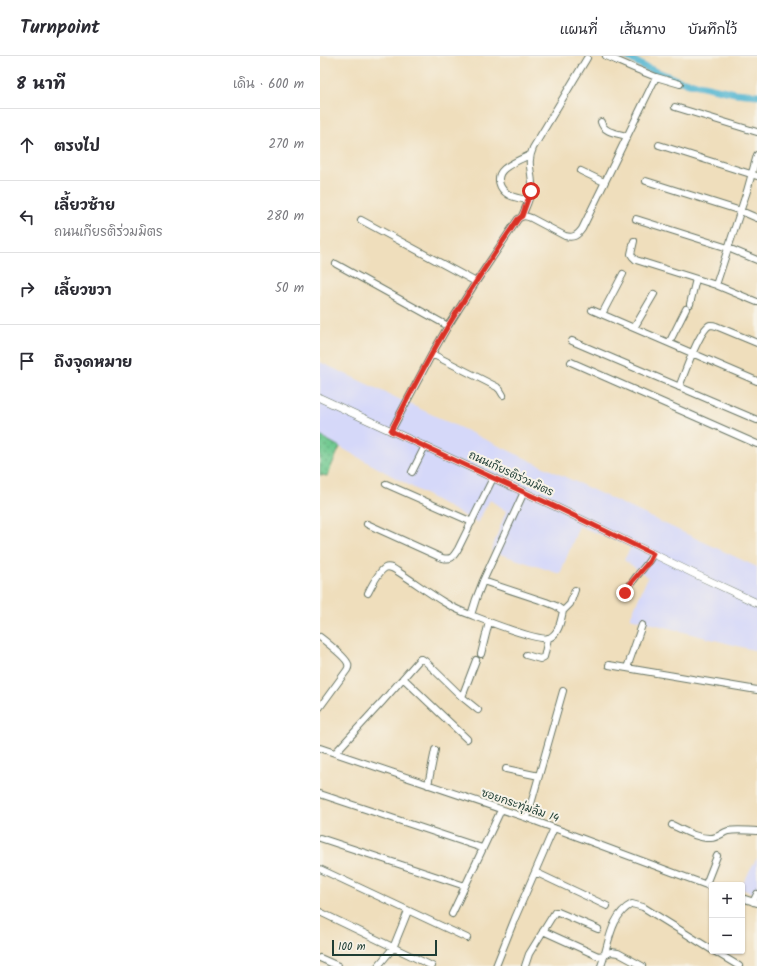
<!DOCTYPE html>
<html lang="th">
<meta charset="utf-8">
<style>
:root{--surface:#fff;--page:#f7f7f7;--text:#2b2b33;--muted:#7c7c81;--line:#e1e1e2}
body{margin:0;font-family:Kalam,"Playpen Sans Thai",sans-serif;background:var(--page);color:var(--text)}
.controls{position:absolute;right:12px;bottom:12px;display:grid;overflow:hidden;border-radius:4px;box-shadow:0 1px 3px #0004}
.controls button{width:36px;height:36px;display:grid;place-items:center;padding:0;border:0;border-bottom:1px solid var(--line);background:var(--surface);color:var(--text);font:20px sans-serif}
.scale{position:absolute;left:12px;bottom:10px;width:105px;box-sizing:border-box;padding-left:4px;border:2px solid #1f3d34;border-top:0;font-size:11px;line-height:14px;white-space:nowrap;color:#1f3d34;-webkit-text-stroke:3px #f7f3e8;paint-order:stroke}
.stop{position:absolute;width:12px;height:12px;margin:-9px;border:3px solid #d93025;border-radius:50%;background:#fff}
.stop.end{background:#d93025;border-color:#fff;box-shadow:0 1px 4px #0008}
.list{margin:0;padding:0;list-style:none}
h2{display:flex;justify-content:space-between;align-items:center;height:52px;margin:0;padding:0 16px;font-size:17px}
h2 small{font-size:13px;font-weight:400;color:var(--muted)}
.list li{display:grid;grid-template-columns:26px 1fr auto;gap:12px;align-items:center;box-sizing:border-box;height:72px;padding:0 16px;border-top:1px solid var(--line)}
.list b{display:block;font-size:15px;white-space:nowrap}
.list p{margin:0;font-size:13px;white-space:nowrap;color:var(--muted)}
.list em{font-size:13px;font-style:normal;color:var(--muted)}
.icon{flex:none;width:22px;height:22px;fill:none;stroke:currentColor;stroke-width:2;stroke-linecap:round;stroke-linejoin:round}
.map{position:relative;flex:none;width:437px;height:910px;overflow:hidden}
header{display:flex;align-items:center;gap:24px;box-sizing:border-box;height:56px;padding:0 20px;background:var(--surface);border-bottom:1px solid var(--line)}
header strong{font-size:19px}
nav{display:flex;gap:22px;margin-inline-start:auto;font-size:14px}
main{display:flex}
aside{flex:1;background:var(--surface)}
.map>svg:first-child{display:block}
.built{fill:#d5d8f9}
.grass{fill:url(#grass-dots);stroke:#488362}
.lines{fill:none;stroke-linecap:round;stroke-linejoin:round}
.canal{stroke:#53b6d1;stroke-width:7}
.minor-casing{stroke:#687564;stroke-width:8}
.tertiary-casing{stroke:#687564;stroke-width:8}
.minor{stroke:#fff;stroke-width:6}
.tertiary{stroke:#fff;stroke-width:7}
.route{stroke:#d93025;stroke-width:5}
.labels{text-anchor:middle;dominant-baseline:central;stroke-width:4;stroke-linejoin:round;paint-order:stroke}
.street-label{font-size:11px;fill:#1f3d34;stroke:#f7f3e8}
</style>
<header>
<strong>Turnpoint</strong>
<nav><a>แผนที่</a><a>เส้นทาง</a><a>บันทึกไว้</a></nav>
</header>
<main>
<aside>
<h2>8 นาที<small>เดิน · 600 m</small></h2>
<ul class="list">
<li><svg class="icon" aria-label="ahead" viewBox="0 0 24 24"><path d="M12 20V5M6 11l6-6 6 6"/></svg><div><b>ตรงไป</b></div><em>270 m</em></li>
<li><svg class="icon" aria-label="left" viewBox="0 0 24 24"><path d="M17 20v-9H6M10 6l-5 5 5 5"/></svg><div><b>เลี้ยวซ้าย</b><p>ถนนเกียรติร่วมมิตร</p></div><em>280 m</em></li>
<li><svg class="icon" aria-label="right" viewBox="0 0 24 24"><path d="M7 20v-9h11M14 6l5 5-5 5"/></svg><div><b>เลี้ยวขวา</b></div><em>50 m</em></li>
<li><svg class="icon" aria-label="arrive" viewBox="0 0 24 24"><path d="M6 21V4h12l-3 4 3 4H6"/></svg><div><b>ถึงจุดหมาย</b></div></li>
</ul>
</aside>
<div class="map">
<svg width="437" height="910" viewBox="0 0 437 910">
<defs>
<pattern id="grass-dots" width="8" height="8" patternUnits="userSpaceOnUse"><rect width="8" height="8" fill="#70c990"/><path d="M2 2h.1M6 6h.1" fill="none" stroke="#5ba476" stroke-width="1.8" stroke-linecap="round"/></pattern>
</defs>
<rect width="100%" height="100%" fill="#f7f3e8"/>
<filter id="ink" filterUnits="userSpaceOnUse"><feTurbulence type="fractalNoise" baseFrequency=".025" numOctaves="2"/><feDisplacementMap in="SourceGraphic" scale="8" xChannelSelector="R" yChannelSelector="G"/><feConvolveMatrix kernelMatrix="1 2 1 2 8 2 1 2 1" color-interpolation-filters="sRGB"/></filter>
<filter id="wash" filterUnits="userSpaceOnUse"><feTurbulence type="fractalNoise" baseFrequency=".012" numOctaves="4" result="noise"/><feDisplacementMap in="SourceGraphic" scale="16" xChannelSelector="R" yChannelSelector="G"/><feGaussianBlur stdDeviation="0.9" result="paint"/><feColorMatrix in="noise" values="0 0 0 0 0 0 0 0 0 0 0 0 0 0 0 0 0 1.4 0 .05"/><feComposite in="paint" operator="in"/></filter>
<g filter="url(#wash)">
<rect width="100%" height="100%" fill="#efdebc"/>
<!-- built -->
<path class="built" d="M0,306L437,511V595L310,562L328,521L304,504L311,491L259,470L240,518L171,495L186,455L170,444L157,467L0,380Z
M437,802V839L422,833V829Z"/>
<!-- grass -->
<path class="grass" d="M0,380L20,391L7,420L0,419Z"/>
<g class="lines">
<!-- canal -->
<path class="canal" d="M306,0L325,11L360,25L415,37L437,39"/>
</g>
</g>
<g filter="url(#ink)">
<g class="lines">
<defs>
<path id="minor" d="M286,0L316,13L336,21L360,28
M355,51L437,76
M281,66C284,77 297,77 307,80
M339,89L437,120
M261,115L284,126
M326,125L421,155L437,162
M208,144C202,143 195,142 189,139C179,133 175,121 184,113C191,107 201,103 210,99
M202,160C206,151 213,137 212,127C211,113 207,106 213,92L267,2
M316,163L408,192L437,204
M41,164L156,226
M314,185L311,198L313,201L316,204L396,229L427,135L437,99
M16,208L128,270L112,298L71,375
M396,229L437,246
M370,248L376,223
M272,254L437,325
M282,258L303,218
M128,270L156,226L198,163C203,159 206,160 211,162L245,180C253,182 257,180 262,173L336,21
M314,272L334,238
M252,285L437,364
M349,287L366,253
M112,298L177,331L180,334L183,339
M251,306L437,388
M359,331C364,319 379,274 390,269C392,269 394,269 396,270L437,287
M92,416L105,390
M66,428L152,466
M47,468L122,502C132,504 133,501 138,493L173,422
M48,537C51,531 59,515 65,512C69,510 74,513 77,515C101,530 124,550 151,559L156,543L163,525L204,436
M305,537C308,532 312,526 316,521C323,512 328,508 333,498
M243,555L250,548L255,534
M151,559C164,564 219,586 229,582C239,578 241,564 243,555L236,550L226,546L163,525
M0,581C6,586 27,602 28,608C29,611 28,612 27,614L0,651
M161,598L169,566
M206,599L220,603L224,601L225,597L228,582
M289,609L437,634
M307,612L322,569
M83,622L147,683
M142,641L156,604
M0,692L207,762L392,831
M15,697L62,646L100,603H102L105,605L142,641L158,654
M186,713L219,720
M108,729L115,694
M0,738L162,792
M207,762L243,635
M352,769C363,774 378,783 391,782C397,782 402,777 408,775C418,773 428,775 437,775
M0,782L145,830
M0,813L147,882
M215,816L287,850
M386,828L397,800
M422,842L437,847
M433,846L437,838
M0,856L112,910
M132,858L181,754
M223,875L278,900L284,899L291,896L298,897L322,910
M394,895L419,910
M0,902L18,910
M58,910L73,892L88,855
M176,910L195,862L234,772
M205,910L209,898L235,856H238L278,873
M281,910C289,889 290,859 312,848L323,851L392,894"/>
<path id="tertiary" d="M0,342L234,450L379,520L437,547"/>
</defs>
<!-- minor casing -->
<use href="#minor" class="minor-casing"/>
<!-- tertiary casing -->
<use href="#tertiary" class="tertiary-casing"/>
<!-- minor -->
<use href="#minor" class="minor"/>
<!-- tertiary -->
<use href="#tertiary" class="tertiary"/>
</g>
</g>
<g class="lines" filter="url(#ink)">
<!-- route -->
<path class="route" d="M211,135L202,160L198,163C174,198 150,234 128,270C107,304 89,340 71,375L234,450L333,498L329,506L310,528L305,537"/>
</g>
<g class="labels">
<!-- street labels -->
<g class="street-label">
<text transform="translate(191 418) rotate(25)">ถนนเกียรติร่วมมิตร</text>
<text transform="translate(200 750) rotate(19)">ซอยกระทุ่มล้ม 14</text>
</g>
</g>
</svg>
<div class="controls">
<button>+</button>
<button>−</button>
</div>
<div class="scale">100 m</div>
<div class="stop" style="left:211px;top:135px"></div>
<div class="stop end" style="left:305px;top:537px"></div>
</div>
</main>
